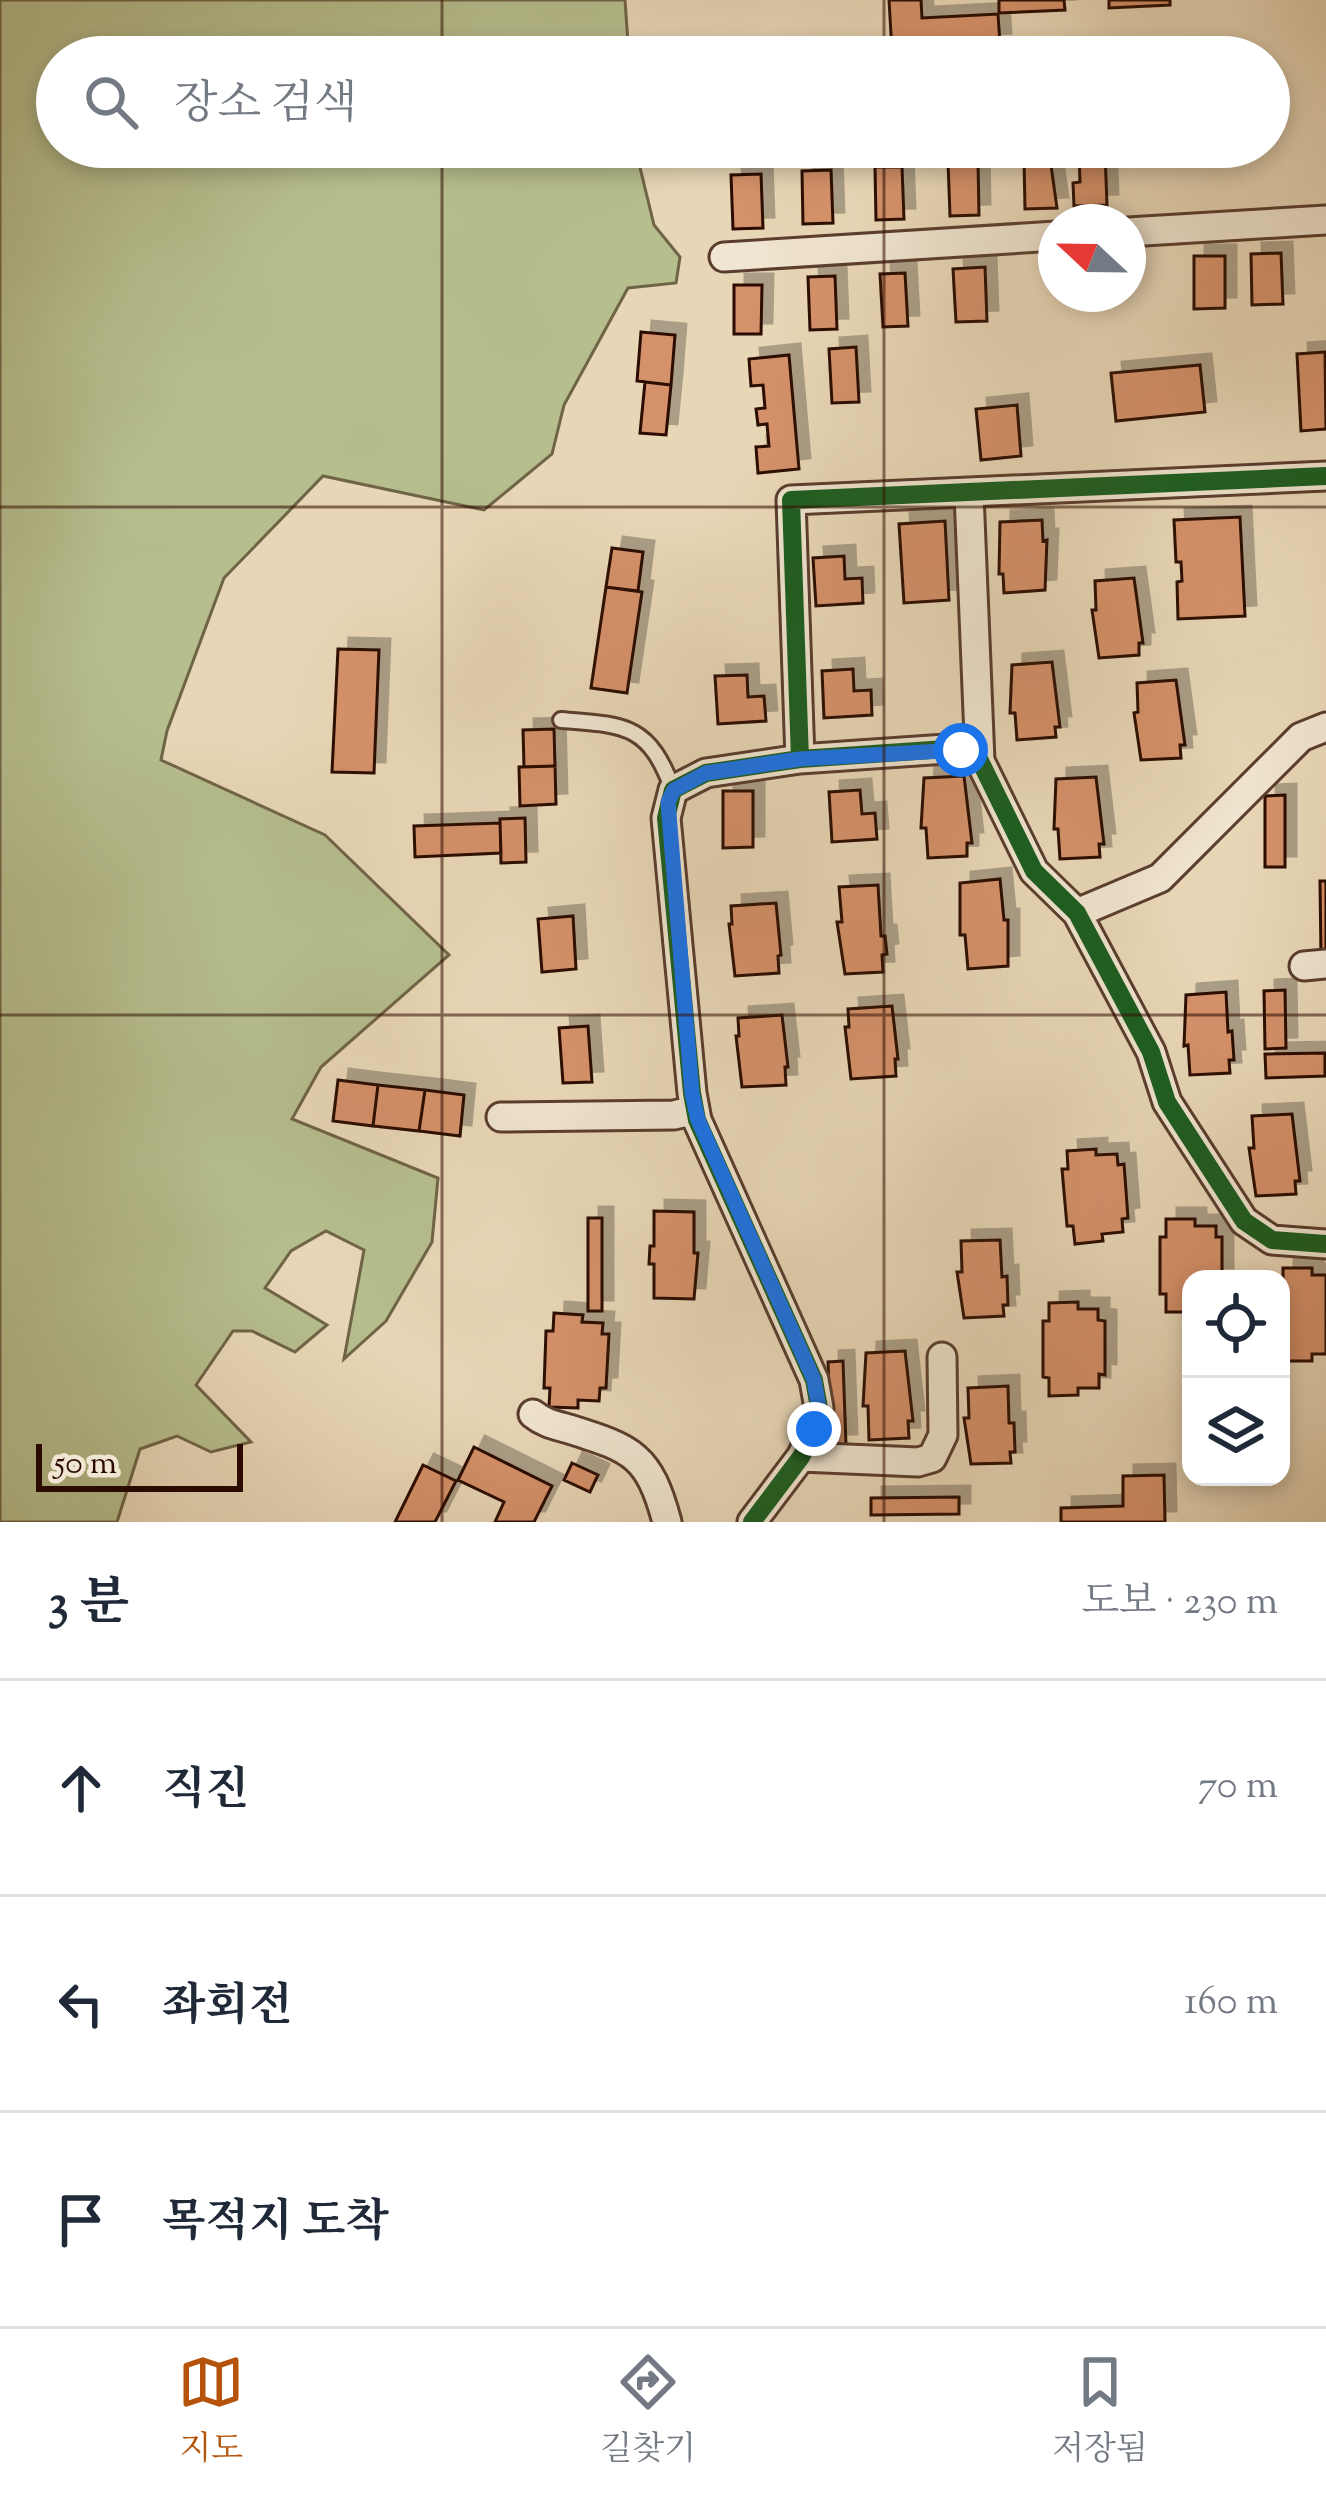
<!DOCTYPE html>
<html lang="ko">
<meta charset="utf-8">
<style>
:root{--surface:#fff;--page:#f6f6f7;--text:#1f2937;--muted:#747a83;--line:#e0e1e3;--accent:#b45309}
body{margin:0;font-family:"Sorts Mill Goudy","Noto Serif KR",serif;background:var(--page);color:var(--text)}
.controls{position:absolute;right:36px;bottom:36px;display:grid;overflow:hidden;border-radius:24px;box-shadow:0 6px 18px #0003}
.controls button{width:108px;height:108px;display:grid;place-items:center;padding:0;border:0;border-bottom:3px solid var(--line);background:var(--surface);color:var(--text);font:60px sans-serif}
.compass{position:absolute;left:1038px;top:204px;width:108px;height:108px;border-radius:50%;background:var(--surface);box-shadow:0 6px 18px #0003;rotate:292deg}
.scale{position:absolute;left:36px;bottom:30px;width:207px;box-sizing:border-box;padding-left:12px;border:6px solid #2b0a00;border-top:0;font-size:33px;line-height:42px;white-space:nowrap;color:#2b0a00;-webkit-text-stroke:9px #f0e5d0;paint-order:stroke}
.stop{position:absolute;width:36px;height:36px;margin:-27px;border:9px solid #1a73e8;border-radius:50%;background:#fff}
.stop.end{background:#1a73e8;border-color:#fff;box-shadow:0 3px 12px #0008}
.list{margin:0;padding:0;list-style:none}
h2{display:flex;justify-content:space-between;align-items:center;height:156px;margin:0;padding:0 48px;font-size:51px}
h2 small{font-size:39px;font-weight:400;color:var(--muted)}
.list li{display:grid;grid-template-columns:78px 1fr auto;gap:36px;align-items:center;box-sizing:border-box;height:216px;padding:0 48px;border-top:3px solid var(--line)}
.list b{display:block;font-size:45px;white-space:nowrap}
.list em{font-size:39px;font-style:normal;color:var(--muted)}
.icon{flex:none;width:66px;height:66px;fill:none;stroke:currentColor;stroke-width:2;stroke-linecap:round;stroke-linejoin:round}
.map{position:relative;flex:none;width:1326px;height:1522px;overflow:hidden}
.search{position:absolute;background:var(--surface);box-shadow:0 6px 18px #0003;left:36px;right:36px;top:36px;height:132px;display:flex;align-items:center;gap:30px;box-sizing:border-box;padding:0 42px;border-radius:66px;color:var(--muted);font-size:45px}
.sheet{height:804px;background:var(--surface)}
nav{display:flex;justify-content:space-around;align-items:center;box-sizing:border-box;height:168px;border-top:3px solid var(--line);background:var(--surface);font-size:33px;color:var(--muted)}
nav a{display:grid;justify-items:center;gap:6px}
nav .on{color:var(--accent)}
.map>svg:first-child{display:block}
.green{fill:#b6be8e;stroke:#706447;stroke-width:3}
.building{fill:#d5916b;stroke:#2b0a00;stroke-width:3;filter:url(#shadow)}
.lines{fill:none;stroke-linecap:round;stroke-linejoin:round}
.service-casing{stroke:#5a3d2e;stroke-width:20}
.minor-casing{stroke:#5a3d2e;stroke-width:33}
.service{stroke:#f0e5d0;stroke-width:14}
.minor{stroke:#f0e5d0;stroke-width:27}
.cycleway-casing{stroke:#f0e5d0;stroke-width:26}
.cycleway{stroke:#1b5e20;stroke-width:18}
.route{stroke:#1a73e8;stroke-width:15}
.grid{fill:none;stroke:#2b0a00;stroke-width:3;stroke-opacity:0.55}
</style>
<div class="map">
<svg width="1326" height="1522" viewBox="0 0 1326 1522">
<defs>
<filter id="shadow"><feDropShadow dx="11" dy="-11" stdDeviation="0" flood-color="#0004"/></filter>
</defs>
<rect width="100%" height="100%" fill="#e8d7b7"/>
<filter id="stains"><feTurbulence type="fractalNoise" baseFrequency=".00167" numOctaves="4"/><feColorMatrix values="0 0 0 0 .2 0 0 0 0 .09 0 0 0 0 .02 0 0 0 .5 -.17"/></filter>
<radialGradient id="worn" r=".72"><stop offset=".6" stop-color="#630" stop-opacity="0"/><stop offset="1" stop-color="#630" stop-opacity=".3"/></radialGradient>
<!-- green -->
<path class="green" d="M0,0H625L629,57H57V147H635L654,225L680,257L676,283L628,288L564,405L552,454L484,510L323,476L224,578L167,731L161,760L325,835L449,955L321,1067L292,1119L438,1178L432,1242L386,1321L344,1359L364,1250L326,1231L291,1251L265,1288L327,1325L295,1352L252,1331H233L196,1385L251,1442L211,1452L177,1436L140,1449L117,1522H0Z"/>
<!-- building -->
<path class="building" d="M889,0H921L922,18L998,14L1000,44L892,51Z
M999,0H1064L1065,10L999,13Z
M1109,0H1170V5L1109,8Z
M1105,152L1107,205L1074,206L1073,183L1080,182L1079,153Z
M1050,158L1057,208L1025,209L1024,159Z
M978,161L979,215L950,216L948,162Z
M875,167H902L904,219L876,220Z
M831,170L833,223L803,224L802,171Z
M761,174L763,228L733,229L731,175Z
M1281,253L1283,304L1252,305L1251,254Z
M1194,256H1225V308L1194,309Z
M985,267L987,321L956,322L953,269Z
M905,273L908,326L883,327L880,274Z
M835,276L837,329L810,330L808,277Z
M734,285H762L761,334H734Z
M641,332L675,335L671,385L637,381Z
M856,347L859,402L832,403L829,349Z
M1325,352L1326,429L1301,431L1297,354Z
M789,355L799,469L758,473L756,447L769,446L767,424L758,425L756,409L765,408L763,385L751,386L749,359Z
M1200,365L1205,412L1116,421L1111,373Z
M645,382L671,385L666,435L640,433Z
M1017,405L1021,456L981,460L976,409Z
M1240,517L1245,616L1178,619L1177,582L1182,581L1181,562H1176L1174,520Z
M1042,520L1043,541L1047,540L1045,590L1004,593L1003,574H999L1000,522Z
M945,521L949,600L904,603L899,524Z
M612,548L643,552L638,591L606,587Z
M844,556L845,579L862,578L863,603L816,606L813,558Z
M1134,578L1143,643H1139V655L1099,658L1092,610H1096L1095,581Z
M606,587L642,592L627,693L591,688Z
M338,649L379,650L374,773L332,772Z
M1052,662L1060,727H1055L1056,737L1017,740L1015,713H1010L1012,665Z
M853,669L854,691L871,690L872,715L824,718L822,671Z
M747,675L748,697L764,696L766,721L718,724L715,676Z
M1176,680L1185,745H1180L1181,758L1141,760L1134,713L1138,712L1137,683Z
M554,729L555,766L524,767L523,730Z
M555,766L556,804L520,806L519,767Z
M964,776L972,843H967V856L928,858L926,828H921L924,778Z
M1096,777L1104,844H1099L1100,857L1060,859L1058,829H1054L1056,779Z
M860,790L862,814L875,813L877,839L832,842L829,792Z
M723,791H753V847L723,848Z
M1285,795V867H1265V796Z
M525,818L526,862L501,863L500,819Z
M500,823L501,853L415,857L414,826Z
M1000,879L1004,920H1008V966L968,969L965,935H960V883Z
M1320,881H1326V956H1321Z
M878,885L881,936H885L887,954L882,955L883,972L845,974L837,922H842L839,887Z
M776,903L781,955L778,956L779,973L735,976L729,924H732L731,906Z
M573,916L576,969L542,972L538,919Z
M1285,990L1286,1048L1265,1049L1264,991Z
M1226,992L1228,1032L1232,1031L1234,1060H1229L1230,1073L1190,1075L1188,1045L1184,1046L1186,995Z
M892,1006L898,1059H895L896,1076L851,1079L845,1027H849L848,1009Z
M782,1015L788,1067H785L786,1085L742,1087L736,1036H739L738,1018Z
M588,1026L592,1082L563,1083L559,1028Z
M1325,1053V1076L1266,1078L1265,1054Z
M338,1080L378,1085L373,1126L333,1121Z
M378,1085L425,1090L419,1131L373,1126Z
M425,1090L464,1095L460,1136L419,1131Z
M1292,1114L1300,1181H1295L1296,1194L1256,1196L1249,1148H1254L1252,1116Z
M1096,1149V1155L1117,1154L1118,1165L1124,1164L1128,1218L1122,1219L1123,1232L1102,1234L1103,1241L1075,1244L1073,1226H1067L1062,1169H1068L1067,1151Z
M654,1211L694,1212V1253H698L694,1299L654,1298V1264H649L650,1246H654Z
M588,1218H602V1311H588Z
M1166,1219H1195V1226H1216V1237H1222V1279H1191V1312H1166V1294H1160V1237H1166Z
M1000,1240L1002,1277L1007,1276L1008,1305H1003L1004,1316L964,1318L957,1272H962L961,1241Z
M1283,1268H1312V1275H1326V1354H1312V1361H1283Z
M1078,1302V1309H1098V1320L1105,1321V1375L1099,1374V1388H1078V1395L1049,1396V1378L1043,1377V1321H1049V1303Z
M554,1313L583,1315L582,1322L603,1323L602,1334H609L606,1388H600L599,1401L578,1400V1408L549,1407L550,1388H544L546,1331H553Z
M905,1351L913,1421H908L909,1438L869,1440L868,1406H863L866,1353Z
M843,1361L846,1445H831L828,1362Z
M1008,1386L1009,1423H1014L1015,1452H1010L1011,1463L971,1464L964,1418H969L968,1388Z
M474,1447L552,1486L534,1522H495L504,1502L458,1480Z
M572,1463L598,1475L590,1492L564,1480Z
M423,1465L456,1481L435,1522H395Z
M1164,1475L1165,1522H1061V1508L1123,1506V1476Z
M959,1497V1514L871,1515V1498Z"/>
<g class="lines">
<defs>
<path id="service" d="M561,720C625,725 649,724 673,790"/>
<path id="minor" d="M1128,232L1326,220
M724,257L1056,236
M969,494L980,761
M800,759L791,500L1326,476
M1077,913L1160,878L1301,737L1326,727
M1304,966L1326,964
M501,1117L674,1115L695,1110
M533,1414C544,1423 555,1425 569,1429C633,1449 649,1455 667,1522
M801,1457L918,1462L932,1458L943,1435L942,1357
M752,1522L801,1457L815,1429L819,1408L814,1380L697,1120L692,1093L666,818L673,790L706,773L800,759L946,749L961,750L980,761L1034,871L1077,913L1151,1052L1167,1102L1244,1221L1272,1240L1326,1244"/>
</defs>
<!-- service casing -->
<use href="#service" class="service-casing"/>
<!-- minor casing -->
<use href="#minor" class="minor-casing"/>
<!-- service -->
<use href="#service" class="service"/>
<!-- minor -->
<use href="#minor" class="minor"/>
<defs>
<path id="cycleway" d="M800,759L791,500L1326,476
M752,1522L801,1457L815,1429L819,1408L814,1380L697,1120L692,1093L666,818L673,790L706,773L800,759L946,749L961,750L980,761L1034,871L1077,913L1151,1052L1167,1102L1244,1221L1272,1240L1326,1244"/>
</defs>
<!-- cycleway casing -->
<use href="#cycleway" class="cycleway-casing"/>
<!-- cycleway -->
<use href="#cycleway" class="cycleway"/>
</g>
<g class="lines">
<!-- route -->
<path class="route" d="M814,1429L819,1408L814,1380L698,1120L692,1093L668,802L674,790L706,773L800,759L961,750"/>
</g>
<!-- grid -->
<path class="grid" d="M442,0V57M884,0V57M442,147V1522M884,147V1522M0,507H1326M0,1015H1326"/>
<rect width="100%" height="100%" filter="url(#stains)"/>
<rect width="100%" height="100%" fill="url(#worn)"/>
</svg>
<div class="controls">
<button><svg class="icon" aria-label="locate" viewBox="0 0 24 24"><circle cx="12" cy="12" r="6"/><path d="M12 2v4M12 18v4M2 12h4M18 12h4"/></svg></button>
<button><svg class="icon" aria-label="layers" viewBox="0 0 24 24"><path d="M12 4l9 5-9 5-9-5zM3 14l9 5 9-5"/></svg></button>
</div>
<svg class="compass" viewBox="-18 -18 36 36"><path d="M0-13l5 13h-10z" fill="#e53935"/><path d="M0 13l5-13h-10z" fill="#747a83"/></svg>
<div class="scale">50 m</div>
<div class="stop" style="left:961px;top:750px"></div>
<div class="stop end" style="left:814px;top:1429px"></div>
<div class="search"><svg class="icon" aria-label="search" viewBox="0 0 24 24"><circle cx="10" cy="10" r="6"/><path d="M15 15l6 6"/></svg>장소 검색</div>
</div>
<section class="sheet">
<h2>3 분<small>도보 · 230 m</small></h2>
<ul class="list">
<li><svg class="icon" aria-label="ahead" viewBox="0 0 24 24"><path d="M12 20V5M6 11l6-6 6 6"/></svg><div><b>직진</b></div><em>70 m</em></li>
<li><svg class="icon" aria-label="left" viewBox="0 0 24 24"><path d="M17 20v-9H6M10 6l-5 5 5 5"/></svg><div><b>좌회전</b></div><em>160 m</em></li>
<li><svg class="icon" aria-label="arrive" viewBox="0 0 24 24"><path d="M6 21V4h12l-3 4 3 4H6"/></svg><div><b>목적지 도착</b></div></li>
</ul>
</section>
<nav>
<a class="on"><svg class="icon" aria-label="map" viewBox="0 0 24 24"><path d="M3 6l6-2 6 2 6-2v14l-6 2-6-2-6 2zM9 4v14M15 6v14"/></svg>지도</a>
<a><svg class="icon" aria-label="directions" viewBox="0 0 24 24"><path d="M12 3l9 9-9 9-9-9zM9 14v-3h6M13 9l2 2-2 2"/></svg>길찾기</a>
<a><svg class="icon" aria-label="saved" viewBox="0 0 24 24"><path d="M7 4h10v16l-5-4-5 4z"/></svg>저장됨</a>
</nav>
